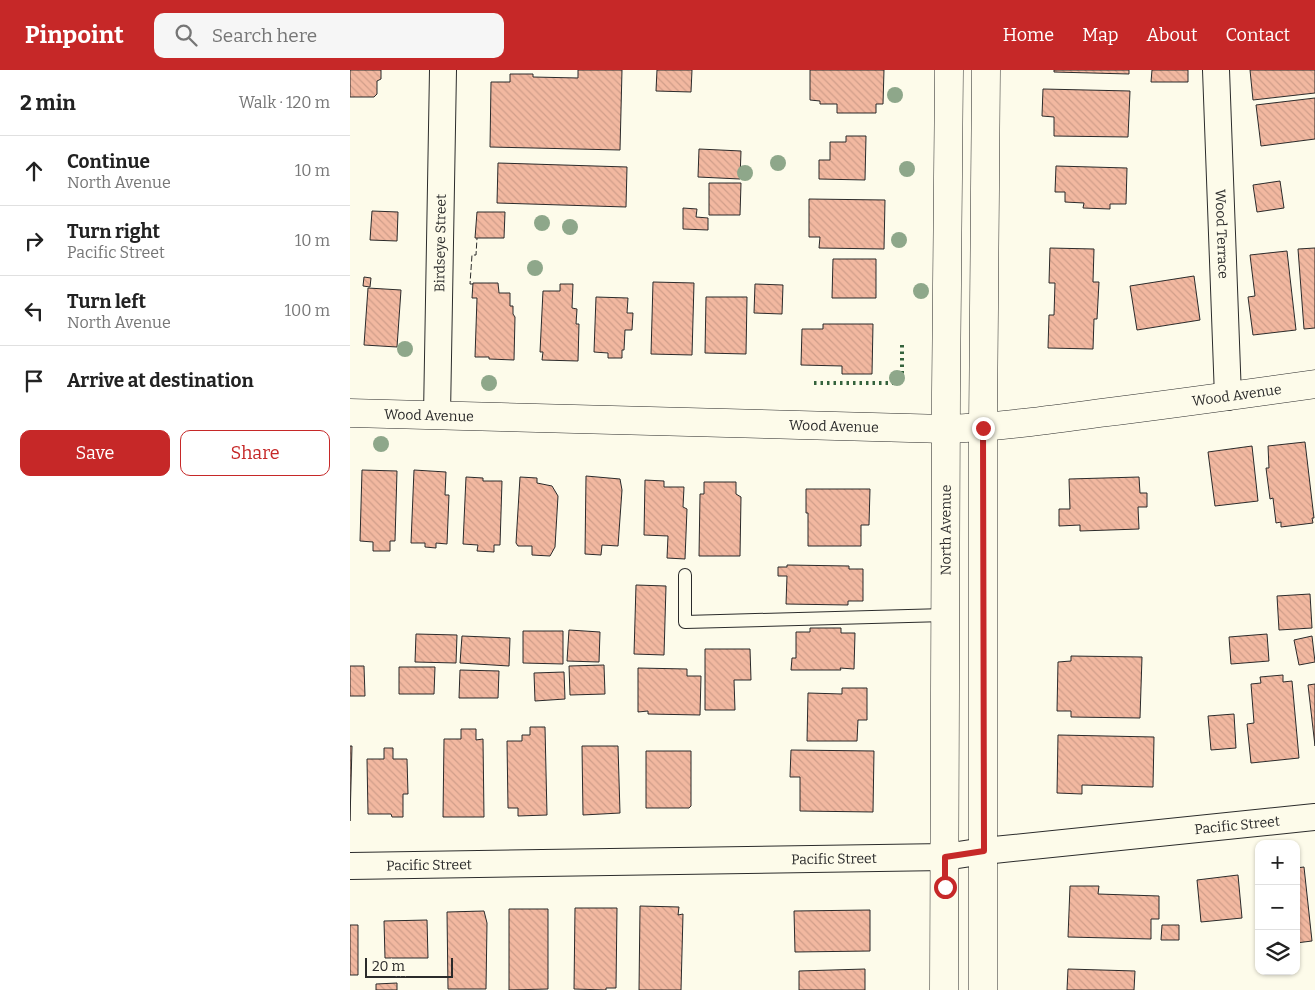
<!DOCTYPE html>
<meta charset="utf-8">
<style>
:root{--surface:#fff;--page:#f6f6f6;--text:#222;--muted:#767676;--line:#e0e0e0;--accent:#c62828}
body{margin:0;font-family:Bitter,serif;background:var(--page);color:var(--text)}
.controls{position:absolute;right:15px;bottom:15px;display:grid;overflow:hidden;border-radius:10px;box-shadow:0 1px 4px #0004}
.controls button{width:45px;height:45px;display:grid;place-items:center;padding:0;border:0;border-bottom:1px solid var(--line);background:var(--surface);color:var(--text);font:25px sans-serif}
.scale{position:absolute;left:15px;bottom:12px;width:88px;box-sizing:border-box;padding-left:5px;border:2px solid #2b2b2b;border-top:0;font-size:14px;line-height:18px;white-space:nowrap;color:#2b2b2b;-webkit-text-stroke:4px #fdfbea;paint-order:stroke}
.stop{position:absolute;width:15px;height:15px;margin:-11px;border:4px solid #c62828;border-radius:50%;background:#fff}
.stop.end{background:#c62828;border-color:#fff;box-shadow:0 1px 5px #0008}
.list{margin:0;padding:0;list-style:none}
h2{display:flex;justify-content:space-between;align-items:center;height:65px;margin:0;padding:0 20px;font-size:21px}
h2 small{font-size:16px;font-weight:400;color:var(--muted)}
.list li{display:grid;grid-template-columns:32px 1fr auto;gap:15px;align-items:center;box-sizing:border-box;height:70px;padding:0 20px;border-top:1px solid var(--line)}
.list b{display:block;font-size:19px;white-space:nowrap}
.list p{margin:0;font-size:16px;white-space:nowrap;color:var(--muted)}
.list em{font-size:16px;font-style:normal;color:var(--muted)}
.actions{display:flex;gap:10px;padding:15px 20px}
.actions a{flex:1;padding:11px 0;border:1px solid var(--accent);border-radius:10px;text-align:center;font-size:18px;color:var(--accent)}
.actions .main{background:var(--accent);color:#fff}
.icon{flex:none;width:28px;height:28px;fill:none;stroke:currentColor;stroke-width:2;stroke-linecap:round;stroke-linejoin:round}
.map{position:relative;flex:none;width:965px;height:920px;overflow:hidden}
header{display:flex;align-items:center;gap:30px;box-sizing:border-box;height:70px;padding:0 25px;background:var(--accent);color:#fff}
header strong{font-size:24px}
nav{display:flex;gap:28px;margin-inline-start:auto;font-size:18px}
.search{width:350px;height:45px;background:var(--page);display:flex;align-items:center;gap:12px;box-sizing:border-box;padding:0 18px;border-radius:10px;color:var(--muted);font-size:19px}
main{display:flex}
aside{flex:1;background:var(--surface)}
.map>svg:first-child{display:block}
.building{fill:url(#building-back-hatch);stroke:#2b2b2b}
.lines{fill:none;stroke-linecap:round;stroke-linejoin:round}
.lane-casing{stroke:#2b2b2b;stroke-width:14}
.street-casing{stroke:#2b2b2b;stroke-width:28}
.secondary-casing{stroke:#2b2b2b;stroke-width:29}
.primary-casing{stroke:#2b2b2b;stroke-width:29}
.lane{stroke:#fdfbea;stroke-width:12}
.street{stroke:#fdfbea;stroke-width:26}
.secondary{stroke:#fdfbea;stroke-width:28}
.primary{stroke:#fdfbea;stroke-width:28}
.hedge{stroke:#34623c;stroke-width:4;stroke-dasharray:2.5 4;stroke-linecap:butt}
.fence{stroke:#2b2b2b;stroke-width:1;stroke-dasharray:6 2.5;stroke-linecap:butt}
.tree{fill:#8ea78a}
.route{stroke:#c62828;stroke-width:6}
.labels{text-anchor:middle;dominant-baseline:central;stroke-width:4;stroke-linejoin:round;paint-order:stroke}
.street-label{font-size:14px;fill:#2b2b2b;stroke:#fdfbea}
</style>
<header>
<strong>Pinpoint</strong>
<div class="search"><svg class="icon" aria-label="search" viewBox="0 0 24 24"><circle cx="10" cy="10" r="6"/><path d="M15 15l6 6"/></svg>Search here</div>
<nav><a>Home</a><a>Map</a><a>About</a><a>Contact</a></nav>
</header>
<main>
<aside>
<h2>2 min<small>Walk · 120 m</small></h2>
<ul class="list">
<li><svg class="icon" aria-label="ahead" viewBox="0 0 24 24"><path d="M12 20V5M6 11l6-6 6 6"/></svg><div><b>Continue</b><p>North Avenue</p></div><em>10 m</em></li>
<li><svg class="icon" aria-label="right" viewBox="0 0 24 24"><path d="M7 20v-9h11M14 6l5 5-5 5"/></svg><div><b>Turn right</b><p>Pacific Street</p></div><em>10 m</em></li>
<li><svg class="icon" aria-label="left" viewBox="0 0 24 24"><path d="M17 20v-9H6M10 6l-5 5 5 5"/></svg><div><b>Turn left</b><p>North Avenue</p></div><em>100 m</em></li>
<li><svg class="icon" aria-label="arrive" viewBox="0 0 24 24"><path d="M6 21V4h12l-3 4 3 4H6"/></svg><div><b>Arrive at destination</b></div></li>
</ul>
<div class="actions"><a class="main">Save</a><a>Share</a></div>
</aside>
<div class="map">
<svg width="965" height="920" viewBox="0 0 965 920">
<defs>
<pattern id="building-back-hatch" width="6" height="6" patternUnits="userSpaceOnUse" patternTransform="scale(1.25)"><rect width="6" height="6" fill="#f2b8a0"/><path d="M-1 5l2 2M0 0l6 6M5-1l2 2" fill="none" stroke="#d09e8a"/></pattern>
</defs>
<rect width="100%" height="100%" fill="#fdfbea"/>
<!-- building -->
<path class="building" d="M0,0H31V9L27,11V24L24,27H0Z
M228,0H272L270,80L140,77L141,12H160V4H183V7L228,8Z
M307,0H342L341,22L306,21Z
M460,0H534L533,34H526V43H487V34H470V31L460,30Z
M704,0H779V4L704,2Z
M802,0H838V12H801Z
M900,0H965V23L903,30Z
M693,19L780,21L778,67L704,66V47L692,46Z
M965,28V69L911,76L906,35Z
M496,66H516L515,110L469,109V90H480V72H496Z
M349,79L391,81L390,109L348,107Z
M148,93L277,97L276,137L147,133Z
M706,96L777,98L776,134H760V139L733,138L734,133L715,132V122H705Z
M930,111L934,138L907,142L903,115Z
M359,113H391L390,145H359Z
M459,129L535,130L534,179L469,178L470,167H459Z
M333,138L347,139L346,147L358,148V160L333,159Z
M22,141L48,142L47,171L20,170Z
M127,142H155L154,168H125Z
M700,178L744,179L743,212H749L747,249H744L743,279L698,278L699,245H704L705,213H699Z
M965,178V258L954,259L948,179Z
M937,181L946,260L903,265L898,227L905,226L900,185Z
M483,189H526V228H482Z
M844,206L850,250L787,260L780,216Z
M14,207L21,208L20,217L13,216Z
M303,212L344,213L342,285L301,284Z
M123,213H148L149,223H160V236H163V244L165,247L164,290L139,289V287H125L127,228H122Z
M210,214H223L222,238L227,239L226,254H229L228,291L192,290L193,282H190L193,221H210Z
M405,214L433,215L432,244L404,243Z
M18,218L51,220L47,277L14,275Z
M246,227L278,228L277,243H283L282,260H275L274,280H272V288H258V283L244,282Z
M356,227H397L396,284L355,283Z
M473,254H523L522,304H492V296L451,295L452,259H473Z
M955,372L964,448H962L963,453L931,457V452L926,453L923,428L920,429L916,398H919L918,376Z
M902,376L908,431L865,436L858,382Z
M12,400L47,401L45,471H40V481H23V472L10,471Z
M64,400L96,402L95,425H99L97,474L86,473V478L75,477V473H61Z
M236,406L270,409L272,420L268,476L252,475L251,485L235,484Z
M116,407L133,408V411H152L150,475H144V482L127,481L128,475L113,474Z
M170,407L187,408V413L202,416L208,426L205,477L200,486L182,485V476H168L166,473Z
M789,407L790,423H797V437H788L789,459L730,461V455L709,456V439H720L719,409Z
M295,410L314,411V417H334L333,437L337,439L335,489L317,488L318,466L294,465Z
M354,412H386V424L391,427L390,486H349L350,424H354Z
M456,419H520L519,455H511V476H458V443H456Z
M437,495L499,496V499H513V531H498V535L436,534L437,506H428V497H437Z
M286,515L316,516L314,585L284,584Z
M960,524L962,558L929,560L927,526Z
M460,558H491V563H505L504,599L490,598L491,600H441L442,588H446V562H460Z
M219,560L250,562L249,592L217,591Z
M173,561H213V594L173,593Z
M66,564L107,565L106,593L65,592Z
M917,564L919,591L881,594L879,567Z
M112,566L160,568L159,596L110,593Z
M962,566L965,592L949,595L944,570Z
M355,579H400L401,610H384L385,640H355Z
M721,586L792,587L790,648L721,647V641H707L708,592L721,591Z
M254,595L255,624L220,625L219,596Z
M0,596H14L15,626H0Z
M49,597H85L84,624H49Z
M288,598L337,599V606H351L350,645L298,644V641L288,642Z
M110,600L149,601L148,628H109Z
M214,602L215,629L185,631L184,603Z
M933,605V612L942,611L949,688L901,693L897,654L904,653L901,614L911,613L910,607Z
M965,614V676L958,615Z
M492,618H517V650H508L507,671H457L458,623L492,624Z
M884,644L886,678L861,680L858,646Z
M180,657H195L197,745L168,746V738H158L157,671H172V665H180Z
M111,659H126V670L133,669L134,747H93L94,669H111Z
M708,665L804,667L803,717L732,715V724L707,723Z
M0,676H2L0,751Z
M232,676H268L270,743L233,745Z
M34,678H43V689H57L58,724H53V747H42L41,744H18L17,689H34Z
M441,680L524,681L523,742L450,741V707H440Z
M296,681H341V736L339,738H296Z
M954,797L962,871L946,873V798Z
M888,805L892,848L851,852L847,810Z
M720,816H749L748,824L809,826V849H801V869L718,867Z
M290,836L329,837L328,845L333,844L331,920H289Z
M225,838H267L266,918H256V920L224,919Z
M159,839H198V919L159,920Z
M520,840V881L445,882L444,841Z
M134,841L137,853L136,919H98L97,842Z
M77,850L78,888H35L34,851Z
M0,855H8V905H0Z
M812,855H829V870H811Z
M515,899V920H449V901Z
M718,899L785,901L784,920H717Z
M47,913V920H26V914Z"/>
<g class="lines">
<defs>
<path id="lane" d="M335,505V552L595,545"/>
<g id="street">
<path id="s1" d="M866,0L878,327"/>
<path id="s2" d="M87,345L93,0"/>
<path id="s3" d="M0,796L595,787L634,781L965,747"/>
</g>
<g id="secondary">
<path id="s4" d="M0,343L596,359C648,357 699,350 750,343C822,334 894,324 965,314"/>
</g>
<g id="primary">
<path id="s5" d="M594,920L596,323L599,0"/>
<path d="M633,920V358L636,0"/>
</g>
</defs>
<!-- lane casing -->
<use href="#lane" class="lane-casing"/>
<!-- street casing -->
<use href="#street" class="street-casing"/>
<!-- secondary casing -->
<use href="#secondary" class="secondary-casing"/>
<!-- primary casing -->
<use href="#primary" class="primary-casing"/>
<!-- lane -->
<use href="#lane" class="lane"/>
<!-- street -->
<use href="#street" class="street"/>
<!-- secondary -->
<use href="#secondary" class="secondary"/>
<!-- primary -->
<use href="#primary" class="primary"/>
<!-- hedge -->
<path class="hedge" d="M464,313H552V273"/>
<!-- fence -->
<path class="fence" d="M123,214H120L122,185H126L127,168"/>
</g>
<!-- trees -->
<g class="tree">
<circle cx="545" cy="25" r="8"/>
<circle cx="428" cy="93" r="8"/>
<circle cx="557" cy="99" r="8"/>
<circle cx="395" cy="103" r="8"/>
<circle cx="192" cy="153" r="8"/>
<circle cx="220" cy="157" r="8"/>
<circle cx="549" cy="170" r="8"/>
<circle cx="185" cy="198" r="8"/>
<circle cx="571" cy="221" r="8"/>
<circle cx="55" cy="279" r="8"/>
<circle cx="547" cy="308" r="8"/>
<circle cx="139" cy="313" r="8"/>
<circle cx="31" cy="374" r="8"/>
</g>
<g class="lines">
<!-- route -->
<path class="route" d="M595,817V787L634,781L633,358"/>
</g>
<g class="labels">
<!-- street labels -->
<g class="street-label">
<text stroke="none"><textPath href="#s1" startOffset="164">Wood Terrace</textPath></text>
<text stroke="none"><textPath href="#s2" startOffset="172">Birdseye Street</textPath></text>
<text stroke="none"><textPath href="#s4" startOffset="889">Wood Avenue</textPath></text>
<text stroke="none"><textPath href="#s4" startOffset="79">Wood Avenue</textPath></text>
<text stroke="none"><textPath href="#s4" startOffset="484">Wood Avenue</textPath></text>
<text stroke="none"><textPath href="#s5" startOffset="460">North Avenue</textPath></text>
<text stroke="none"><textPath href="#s3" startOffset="889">Pacific Street</textPath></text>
<text stroke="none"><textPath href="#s3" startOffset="484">Pacific Street</textPath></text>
<text stroke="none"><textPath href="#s3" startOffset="79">Pacific Street</textPath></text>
</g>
</g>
</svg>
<div class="controls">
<button>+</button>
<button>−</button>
<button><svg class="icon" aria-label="layers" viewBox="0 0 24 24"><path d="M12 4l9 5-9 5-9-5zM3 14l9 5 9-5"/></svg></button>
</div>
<div class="scale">20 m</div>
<div class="stop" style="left:595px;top:817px"></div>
<div class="stop end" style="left:633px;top:358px"></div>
</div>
</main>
